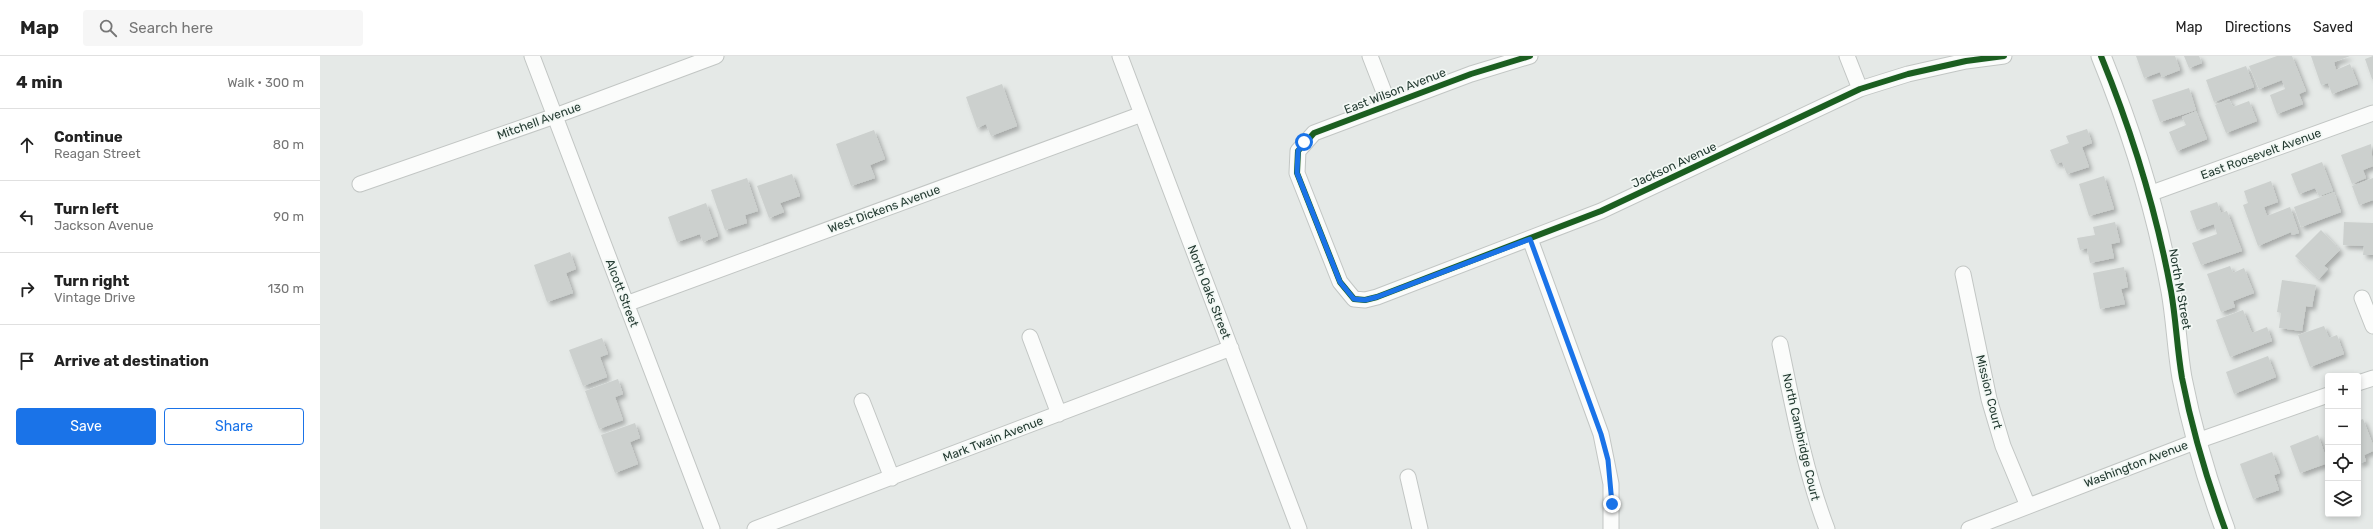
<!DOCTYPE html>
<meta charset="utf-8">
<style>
:root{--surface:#fff;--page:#f6f6f6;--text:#222;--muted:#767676;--line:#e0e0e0;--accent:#1a73e8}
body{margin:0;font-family:Rubik,sans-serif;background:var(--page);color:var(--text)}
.controls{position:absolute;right:12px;bottom:12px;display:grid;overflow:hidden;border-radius:4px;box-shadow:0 2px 6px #0003}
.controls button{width:36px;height:36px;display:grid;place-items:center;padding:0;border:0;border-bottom:1px solid var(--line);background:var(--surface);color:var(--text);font:20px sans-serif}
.stop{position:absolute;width:12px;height:12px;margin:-9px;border:3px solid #1a73e8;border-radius:50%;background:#fff}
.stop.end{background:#1a73e8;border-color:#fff;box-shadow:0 1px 4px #0008}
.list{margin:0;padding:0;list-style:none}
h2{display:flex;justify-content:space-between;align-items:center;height:52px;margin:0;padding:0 16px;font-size:17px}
h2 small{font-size:13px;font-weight:400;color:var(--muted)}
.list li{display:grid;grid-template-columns:26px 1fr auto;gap:12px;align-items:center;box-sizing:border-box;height:72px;padding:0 16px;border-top:1px solid var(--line)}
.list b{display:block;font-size:15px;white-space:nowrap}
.list p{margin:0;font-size:13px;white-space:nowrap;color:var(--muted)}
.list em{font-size:13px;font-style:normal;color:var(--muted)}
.actions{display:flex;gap:8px;padding:12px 16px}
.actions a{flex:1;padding:9px 0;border:1px solid var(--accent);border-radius:4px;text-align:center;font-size:14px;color:var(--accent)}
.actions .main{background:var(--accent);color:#fff}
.icon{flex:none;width:22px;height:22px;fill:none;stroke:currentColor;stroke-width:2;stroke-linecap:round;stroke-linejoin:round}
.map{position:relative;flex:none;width:2053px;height:473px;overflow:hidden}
header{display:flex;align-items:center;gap:24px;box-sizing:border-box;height:56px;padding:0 20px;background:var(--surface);border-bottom:1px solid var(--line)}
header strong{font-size:19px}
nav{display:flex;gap:22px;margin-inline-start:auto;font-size:14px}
.search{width:280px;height:36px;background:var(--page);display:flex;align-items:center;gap:10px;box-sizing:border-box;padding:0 14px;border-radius:4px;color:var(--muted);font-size:15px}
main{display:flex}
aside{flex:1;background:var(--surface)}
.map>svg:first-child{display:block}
.building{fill:#ccd0ce;filter:url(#shadow)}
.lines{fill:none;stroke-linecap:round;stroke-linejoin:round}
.minor-casing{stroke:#c2c6c4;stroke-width:17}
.tertiary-casing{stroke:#c2c6c4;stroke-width:21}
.minor{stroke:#fbfcfb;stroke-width:15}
.tertiary{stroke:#fbfcfb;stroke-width:19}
.cycleway-casing{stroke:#f3f8f5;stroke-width:8}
.cycleway{stroke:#1b5e20;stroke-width:6}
.route{stroke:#1a73e8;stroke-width:5}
.labels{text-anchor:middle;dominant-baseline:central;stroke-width:3.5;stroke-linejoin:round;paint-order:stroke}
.street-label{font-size:12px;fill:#243b32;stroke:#f3f8f5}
</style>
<header>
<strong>Map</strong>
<div class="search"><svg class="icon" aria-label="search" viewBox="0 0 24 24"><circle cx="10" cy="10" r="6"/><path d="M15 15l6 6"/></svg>Search here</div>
<nav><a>Map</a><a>Directions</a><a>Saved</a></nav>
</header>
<main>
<aside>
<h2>4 min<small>Walk · 300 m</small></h2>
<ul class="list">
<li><svg class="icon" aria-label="ahead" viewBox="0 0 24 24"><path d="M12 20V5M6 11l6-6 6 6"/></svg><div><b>Continue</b><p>Reagan Street</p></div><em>80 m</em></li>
<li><svg class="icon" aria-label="left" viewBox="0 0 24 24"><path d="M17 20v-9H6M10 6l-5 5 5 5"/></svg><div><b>Turn left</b><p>Jackson Avenue</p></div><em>90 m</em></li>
<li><svg class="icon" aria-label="right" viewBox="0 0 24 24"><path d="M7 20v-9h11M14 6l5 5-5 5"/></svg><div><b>Turn right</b><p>Vintage Drive</p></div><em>130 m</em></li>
<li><svg class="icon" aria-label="arrive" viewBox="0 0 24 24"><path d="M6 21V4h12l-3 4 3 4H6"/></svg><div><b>Arrive at destination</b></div></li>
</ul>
<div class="actions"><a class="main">Save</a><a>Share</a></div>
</aside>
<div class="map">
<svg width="2053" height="473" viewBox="0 0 2053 473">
<defs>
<filter id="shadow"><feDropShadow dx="3.5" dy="3.5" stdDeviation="2" flood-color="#0004"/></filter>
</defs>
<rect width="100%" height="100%" fill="#e5e9e7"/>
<!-- building -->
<path class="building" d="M1816,0H1855L1860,14L1842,21L1840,16L1824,22Z
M1864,0H1879L1882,7L1869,12Z
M1957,0H1972L1986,35L1979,38L1983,48L1957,58L1950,39L1965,33L1962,24L1939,33L1929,10Z
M1991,0H2030L2014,6L2016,14L2030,8L2038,28L2012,38L2008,27L2001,29Z
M2053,0V23H2052L2045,3Z
M1926,10L1934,31L1894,46L1886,24Z
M682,28L697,70L671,80L666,68L657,72L646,41Z
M1869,32L1876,54L1840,66L1832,44Z
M1909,43L1913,51L1929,45L1937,65L1906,77L1895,49Z
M1876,55L1887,83L1857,95L1849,76L1866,69L1862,61Z
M1767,73L1772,87L1762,91L1769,111L1747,118L1742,106L1736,108L1730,94L1749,87L1746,80Z
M554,74L565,103L550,109L555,122L531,130L516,88Z
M2051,88L2053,110L2043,114L2046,122L2032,128L2021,99Z
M2002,106L2013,135L1999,140L1995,132L1979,138L1971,118Z
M472,118L480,140L460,147L464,156L449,162L437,130Z
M1784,120L1794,153L1769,160L1759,128Z
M427,122L438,155L425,159L427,167L405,174L391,134Z
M2053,122V144L2039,149L2032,130Z
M1951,125L1958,146L1944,151L1947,160L1970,151L1979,177L1972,179L1971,176L1938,190L1923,149L1928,147L1924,135Z
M2014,136L2021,156L1981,171L1974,151Z
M1897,146L1901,157L1907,155L1922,195L1881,209L1872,187L1897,178L1894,168L1877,174L1870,155Z
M386,147L398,180L383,186L380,178L357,186L348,161Z
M1795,166L1800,186L1791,188L1794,202L1770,207L1767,192L1760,194L1757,182L1775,179L1773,171Z
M2024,166L2053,167V199H2043L2044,190L2023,189Z
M2001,174L2020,194L2004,210L2008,213L1999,223L1975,200Z
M250,196L256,213L246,217L253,237L227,246L214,209Z
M1910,210L1913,217L1924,212L1934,237L1913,245L1915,251L1901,256L1887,218Z
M1804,211L1808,231L1801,233L1805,248L1780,253L1773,217Z
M1962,224L1996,229L1992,251L1986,250L1982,275L1959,272L1961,257L1957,256Z
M1923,254L1932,277L1947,271L1952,285L1910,301L1896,264Z
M2004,270L2009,282L2017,279L2024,298L1990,311L1978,279Z
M282,282L288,298L280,301L287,321L263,330L249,294Z
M1948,300L1956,321L1914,338L1906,316Z
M298,323L303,338L295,341L303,364L279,373L265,335Z
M2043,363L2053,389V395L2044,399L2046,405L2038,408V365Z
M315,367L320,382L310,386L318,408L295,417L281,379Z
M1998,379L2008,407L1980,417L1970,390Z
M1952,396L1960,417L1954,419L1959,434L1933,443L1920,408Z"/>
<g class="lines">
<defs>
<path id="minor" d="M212,0L392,473
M800,0L979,473
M1050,0L1069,49
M1210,0L1151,18L994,77L978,95L977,117L1020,226L1034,243L1045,244L1057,241L1281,155L1540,33L1588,18L1646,5L1684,0
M1527,0L1540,33
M40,128L235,60L396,0
M1829,138L2053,57
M1210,183L1281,378L1291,428V473
M1643,218L1669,343L1683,390L1708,450
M2042,242L2053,270
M306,248L822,58
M710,281L739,358
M1460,288C1473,350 1484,413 1507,473
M2038,327L2053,322
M542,345L572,422
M1088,421L1100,473
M435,473L911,292
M1649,473L1877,385L2008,339"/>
<path id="tertiary" d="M1781,0C1812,76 1836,153 1851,235C1856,263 1857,293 1862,322C1872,373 1887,424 1905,473"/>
</defs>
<!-- minor casing -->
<use href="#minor" class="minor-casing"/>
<!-- tertiary casing -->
<use href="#tertiary" class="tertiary-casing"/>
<!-- minor -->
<use href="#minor" class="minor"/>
<!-- tertiary -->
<use href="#tertiary" class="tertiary"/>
<defs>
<path id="cycleway" d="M1210,0L1151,18L994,77L978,95L977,117L1020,226L1034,243L1045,244L1057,241L1281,155L1540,33L1588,18L1646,5L1684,0
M1781,0C1812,76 1836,153 1851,235C1856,263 1857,293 1862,322C1872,373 1887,424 1905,473"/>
</defs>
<!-- cycleway casing -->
<use href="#cycleway" class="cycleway-casing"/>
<!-- cycleway -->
<use href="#cycleway" class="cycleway"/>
</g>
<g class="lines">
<!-- route -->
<path class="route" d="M984,86L978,95L977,117L1020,226L1034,243L1045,244L1057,241L1210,183L1281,378L1288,404L1292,448"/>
</g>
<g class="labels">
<!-- street labels -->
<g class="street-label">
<text transform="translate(1075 35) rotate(-21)">East Wilson Avenue</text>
<text transform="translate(219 65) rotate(-20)">Mitchell Avenue</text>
<text transform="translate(1941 98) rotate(-20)">East Roosevelt Avenue</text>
<text transform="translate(1354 109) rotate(-25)">Jackson Avenue</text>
<text transform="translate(564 153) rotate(-20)">West Dickens Avenue</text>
<text transform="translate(1860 233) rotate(80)">North M Street</text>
<text transform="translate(889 236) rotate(69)">North Oaks Street</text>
<text transform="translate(302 237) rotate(69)">Alcott Street</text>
<text transform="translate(1669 336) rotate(76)">Mission Court</text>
<text transform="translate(1481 381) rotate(77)">North Cambridge Court</text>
<text transform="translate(673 383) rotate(-21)">Mark Twain Avenue</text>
<text transform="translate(1816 408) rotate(-21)">Washington Avenue</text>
</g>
</g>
</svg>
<div class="controls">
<button>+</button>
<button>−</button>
<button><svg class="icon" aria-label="locate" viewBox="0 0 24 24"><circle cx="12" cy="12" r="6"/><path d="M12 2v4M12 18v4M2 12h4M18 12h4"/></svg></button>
<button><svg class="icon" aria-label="layers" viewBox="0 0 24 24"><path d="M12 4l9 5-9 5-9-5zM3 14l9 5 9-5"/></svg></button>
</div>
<div class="stop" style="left:984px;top:86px"></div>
<div class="stop end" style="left:1292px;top:448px"></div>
</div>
</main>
